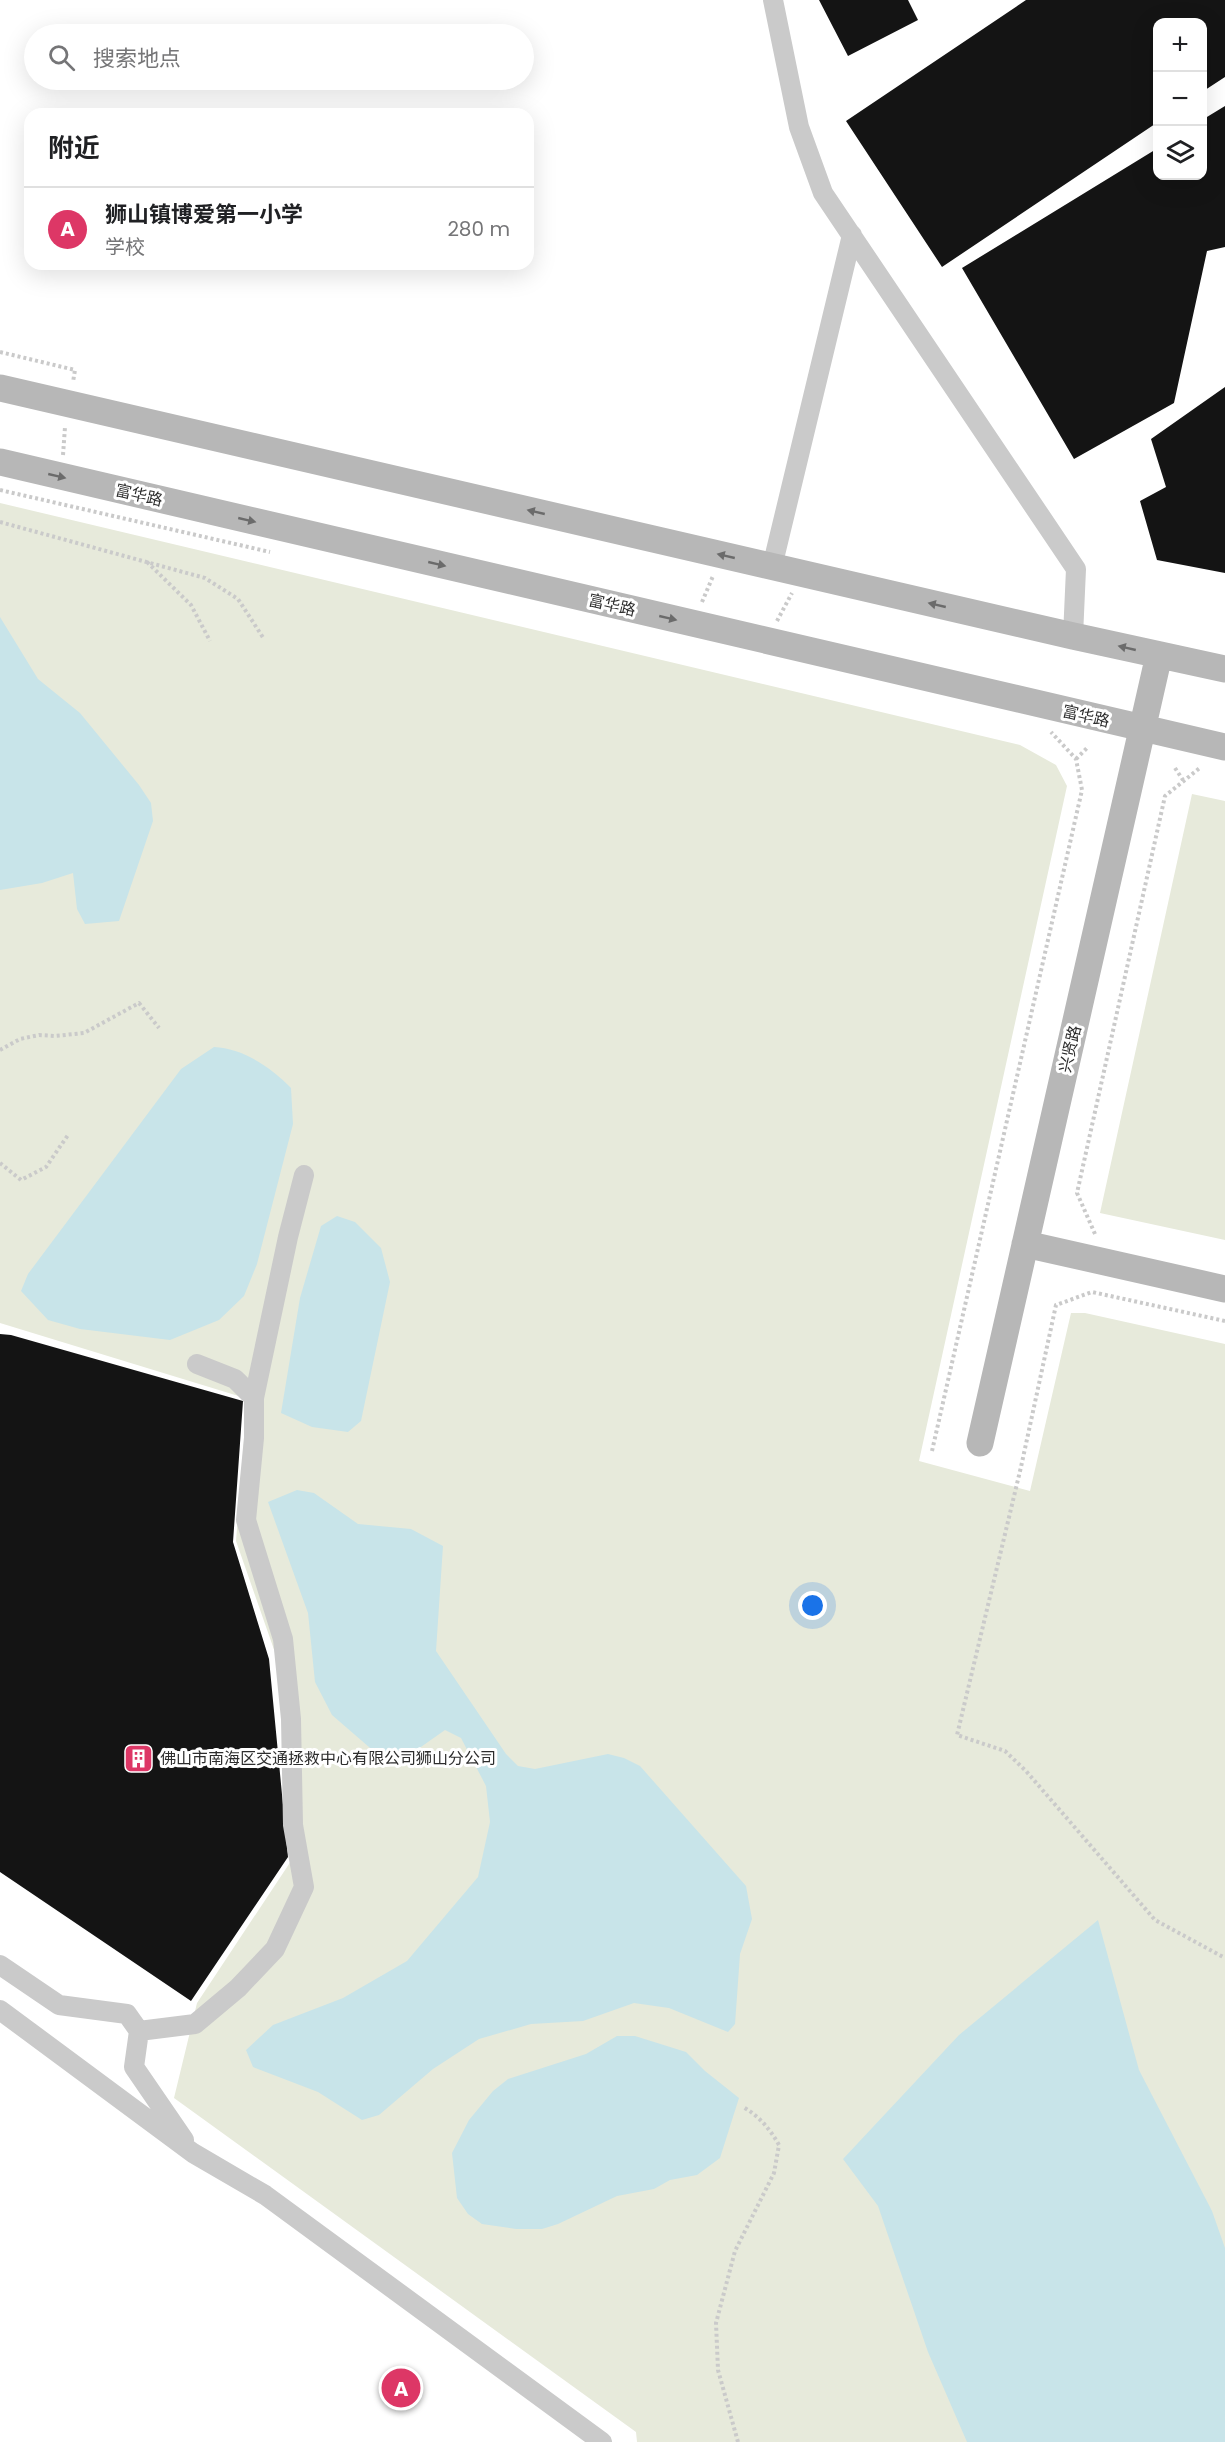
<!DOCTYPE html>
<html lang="zh">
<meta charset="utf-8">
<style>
:root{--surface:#fff;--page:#f2f2f2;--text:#202124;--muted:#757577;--line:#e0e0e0;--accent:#dd3766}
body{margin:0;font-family:Poppins,"Noto Sans SC",sans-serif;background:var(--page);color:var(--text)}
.controls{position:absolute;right:18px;top:18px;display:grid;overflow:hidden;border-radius:12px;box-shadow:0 6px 24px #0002}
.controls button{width:54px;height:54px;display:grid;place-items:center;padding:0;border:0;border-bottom:2px solid var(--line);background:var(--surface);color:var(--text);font:30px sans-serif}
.you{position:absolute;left:813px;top:1606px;width:21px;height:21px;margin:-15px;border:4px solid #fff;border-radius:50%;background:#1a73e8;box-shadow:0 0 0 9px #1a73e833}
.badge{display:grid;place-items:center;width:39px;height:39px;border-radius:50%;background:var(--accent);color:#fff;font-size:20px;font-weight:700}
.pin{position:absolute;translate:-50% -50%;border:3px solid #fff;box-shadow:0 2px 6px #0006}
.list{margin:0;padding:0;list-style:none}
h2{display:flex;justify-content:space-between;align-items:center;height:78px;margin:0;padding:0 24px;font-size:26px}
h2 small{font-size:20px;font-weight:400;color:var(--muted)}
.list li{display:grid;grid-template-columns:39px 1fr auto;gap:18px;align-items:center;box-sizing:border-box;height:84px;padding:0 24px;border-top:2px solid var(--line)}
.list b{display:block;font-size:22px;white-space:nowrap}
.list p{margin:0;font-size:20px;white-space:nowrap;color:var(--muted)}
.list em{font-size:20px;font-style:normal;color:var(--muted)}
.icon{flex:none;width:33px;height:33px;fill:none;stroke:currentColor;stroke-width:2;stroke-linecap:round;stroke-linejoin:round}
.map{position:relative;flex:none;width:1225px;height:2442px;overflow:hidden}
.search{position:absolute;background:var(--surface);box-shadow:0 6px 24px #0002;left:24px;top:24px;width:510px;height:66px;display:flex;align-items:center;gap:15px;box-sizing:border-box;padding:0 21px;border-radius:33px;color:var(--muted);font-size:22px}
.panel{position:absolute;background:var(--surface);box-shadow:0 6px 24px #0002;left:24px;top:108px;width:510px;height:162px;border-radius:18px}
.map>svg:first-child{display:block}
.green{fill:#e7eadb}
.water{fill:#c8e4e9}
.building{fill:#141414}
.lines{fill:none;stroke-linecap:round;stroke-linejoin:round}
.path{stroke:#cacaca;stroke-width:4;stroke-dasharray:3 3;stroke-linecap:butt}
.street{stroke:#cacaca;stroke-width:20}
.secondary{stroke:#b7b7b7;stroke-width:27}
.oneway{fill:#6b6b6b}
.labels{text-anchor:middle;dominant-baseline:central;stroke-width:6;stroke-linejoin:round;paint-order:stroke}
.street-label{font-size:16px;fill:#2d2d2d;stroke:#fff}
.poi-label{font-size:16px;fill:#2d2d2d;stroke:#fff;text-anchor:start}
</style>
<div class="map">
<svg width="1225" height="2442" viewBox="0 0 1225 2442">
<rect width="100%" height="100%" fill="#fff"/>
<!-- green -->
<path class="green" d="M0,503L1020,745L1056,765L1067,786L919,1461L1030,1491L1071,1313H1085L1225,1344V2442H637L636,2432L174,2098L197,2003L291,1861L278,1661L236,1541L247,1403L245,1398L0,1323Z
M1192,794L1225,801V1240L1100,1213Z"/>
<!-- water -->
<path class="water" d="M0,617L38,679L80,713L139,785L151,803L153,821L119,921L85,924L77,909L73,873L42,883L0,890Z
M214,1047C242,1048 271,1067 291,1088L293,1124L257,1264L244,1296L219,1320L170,1340L80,1329L48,1320L21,1291L28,1274L181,1069Z
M337,1216L355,1222L381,1248L390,1282L361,1421L348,1432L312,1427L281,1413L300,1298L321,1226Z
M297,1490L314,1493L358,1524L411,1529L443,1546L436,1651L506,1754L518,1766L535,1769L608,1754L624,1758L640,1766L746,1886L752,1919L740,1954L735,2024L728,2032L669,2008L634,2003L583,2021L531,2024L479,2039L433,2069L379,2115L362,2120L318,2092L253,2067L246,2050L273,2025L343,1998L407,1961L478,1877L490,1822L486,1786L461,1738L445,1730L401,1761L384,1760L332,1715L315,1682L308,1613L268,1502Z
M1098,1920L1139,2070L1212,2211L1225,2248V2442H967L928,2352L878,2206L843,2159L959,2035Z
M617,2036H635L686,2052L705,2071L739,2098L720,2158L697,2175L670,2180L654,2189L617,2196L558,2224L542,2229H516L482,2224L468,2214L457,2198L452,2153L469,2120L493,2091L508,2079L586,2054Z"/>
<!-- building -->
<path class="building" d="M819,0H908L918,20L848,56Z
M1026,0H1225V77L1202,92V22H1158V122L942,267L846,121Z
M1225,106V247L1207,251L1174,403L1074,459L962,268L1158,148V176H1202V120Z
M1225,387V573L1157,560L1140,501L1166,487L1151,439Z
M0,1334L11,1335L243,1401L233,1542L269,1659L288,1857L191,2001L0,1872Z"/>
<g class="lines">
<!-- path -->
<path class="path" d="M0,352L75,370L73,382
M63,455L65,427
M0,490L270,552
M0,522L205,578L238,599L264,639
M147,562L191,605L210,641
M702,602L713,576
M777,621L792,593
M1076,759L1087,748
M1175,768L1183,780
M0,1050L20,1039L39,1035L55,1036L84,1033L139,1003L159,1028
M0,1163L21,1180L46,1167L68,1135
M1095,1234L1077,1193L1165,796L1201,767
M1225,1321L1092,1292L1056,1305L1021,1467L957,1735L1005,1751L1026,1771L1155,1920L1225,1958
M932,1451L1082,790L1076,759L1051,732
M738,2442L718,2370L716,2323L735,2251L774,2173L779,2145C770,2129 759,2116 743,2107"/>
<!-- street -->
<path class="street" d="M773,0L799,127L823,193L1076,569L1073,636
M772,567L852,235
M254,1398L288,1237L304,1175
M0,1965L59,2005L127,2014L139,2031L134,2067L184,2140
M0,2010L193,2153L265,2195L602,2442
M139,2031L195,2024L238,1988L275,1949L304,1887L293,1825L291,1719L283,1639L246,1520L254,1438V1398L235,1379L197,1364"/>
<!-- secondary -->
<path class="secondary" d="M0,388L1073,636L1225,669
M0,462L1225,747
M1025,1244L1225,1289
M980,1443L1159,655"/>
</g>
<!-- one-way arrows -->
<defs><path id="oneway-solid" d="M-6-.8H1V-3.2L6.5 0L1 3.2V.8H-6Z" transform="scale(1.5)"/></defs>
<g class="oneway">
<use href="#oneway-solid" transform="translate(57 476) rotate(13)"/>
<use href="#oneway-solid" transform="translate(536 512) rotate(-167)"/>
<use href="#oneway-solid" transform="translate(247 520) rotate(13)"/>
<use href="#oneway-solid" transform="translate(726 556) rotate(-167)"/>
<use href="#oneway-solid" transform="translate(437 564) rotate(13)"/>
<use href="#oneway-solid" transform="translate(937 605) rotate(-167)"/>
<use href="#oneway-solid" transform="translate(668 618) rotate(13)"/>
<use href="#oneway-solid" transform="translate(1127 648) rotate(-167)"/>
</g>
<!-- icons -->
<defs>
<symbol id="building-square" viewBox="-11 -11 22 22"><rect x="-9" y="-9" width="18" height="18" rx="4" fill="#dd3766" stroke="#fff"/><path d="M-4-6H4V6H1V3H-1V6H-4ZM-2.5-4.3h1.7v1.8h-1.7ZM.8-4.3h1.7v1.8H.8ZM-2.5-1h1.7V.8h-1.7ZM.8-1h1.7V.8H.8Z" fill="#fff"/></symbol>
</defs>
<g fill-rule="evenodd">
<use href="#building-square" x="122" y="1742" width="33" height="33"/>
</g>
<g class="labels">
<!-- street labels -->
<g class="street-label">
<text transform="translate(139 495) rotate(13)">富华路</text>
<text transform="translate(612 605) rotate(13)">富华路</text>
<text transform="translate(1086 716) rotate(13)">富华路</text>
<text transform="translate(1070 1049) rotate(-77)">兴贤路</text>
</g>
<!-- poi labels -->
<g class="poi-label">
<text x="160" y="1758">佛山市南海区交通拯救中心有限公司狮山分公司</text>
</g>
</g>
</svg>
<div class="controls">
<button>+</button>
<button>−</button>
<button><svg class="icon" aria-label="layers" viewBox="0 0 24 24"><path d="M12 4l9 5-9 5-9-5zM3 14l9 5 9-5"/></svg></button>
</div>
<div class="you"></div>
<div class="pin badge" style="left:401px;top:2388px">A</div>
<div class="search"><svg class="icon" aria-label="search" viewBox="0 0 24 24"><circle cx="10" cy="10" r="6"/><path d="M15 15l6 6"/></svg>搜索地点</div>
<section class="panel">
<h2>附近<small></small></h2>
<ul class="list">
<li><span class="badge">A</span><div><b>狮山镇博爱第一小学</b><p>学校</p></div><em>280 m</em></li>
</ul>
</section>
</div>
